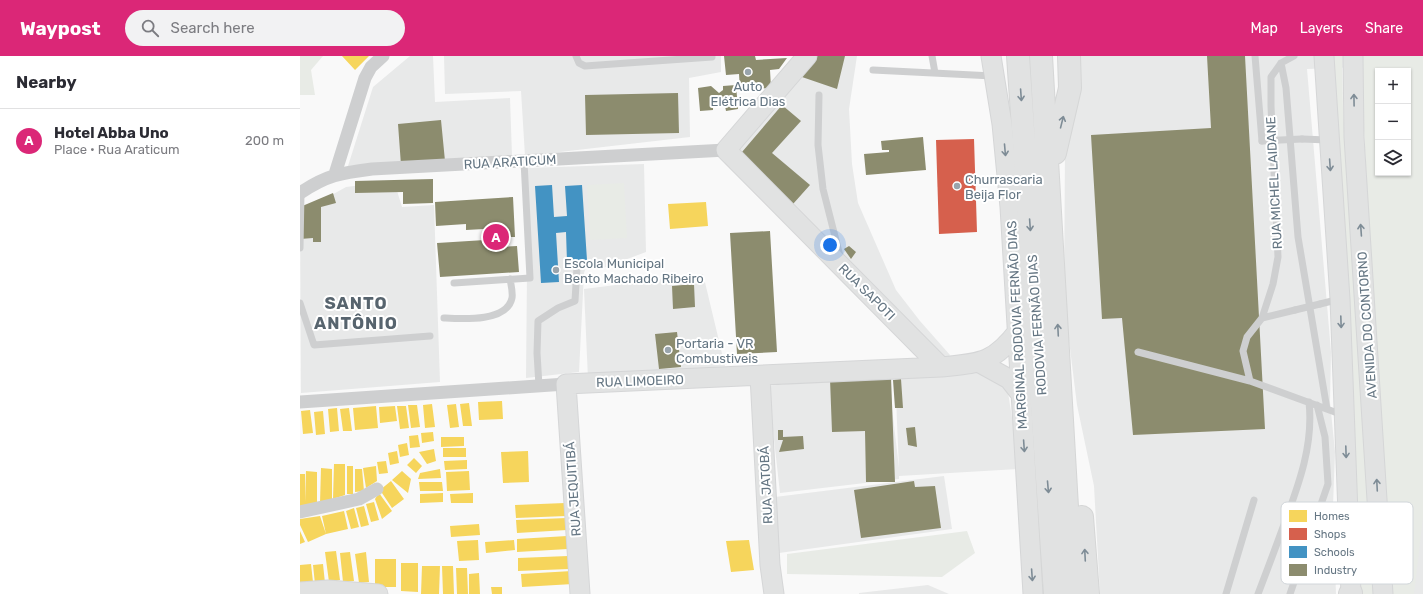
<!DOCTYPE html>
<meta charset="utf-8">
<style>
:root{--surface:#fff;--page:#f2f2f3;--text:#2b2b33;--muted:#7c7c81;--line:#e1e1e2;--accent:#db2777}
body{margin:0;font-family:Rubik,sans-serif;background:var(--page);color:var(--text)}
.controls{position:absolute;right:12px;top:12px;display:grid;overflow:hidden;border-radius:0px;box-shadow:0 1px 3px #0004}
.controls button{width:36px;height:36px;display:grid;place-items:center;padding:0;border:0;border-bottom:1px solid var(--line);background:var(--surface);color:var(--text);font:20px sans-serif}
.you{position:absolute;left:530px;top:189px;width:14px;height:14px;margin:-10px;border:3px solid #fff;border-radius:50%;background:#1a73e8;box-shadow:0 0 0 6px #1a73e833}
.badge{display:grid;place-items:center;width:26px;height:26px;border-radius:50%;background:var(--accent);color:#fff;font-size:13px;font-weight:700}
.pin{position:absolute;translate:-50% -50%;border:2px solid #fff;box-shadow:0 1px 4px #0006}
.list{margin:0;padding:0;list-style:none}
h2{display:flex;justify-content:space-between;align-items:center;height:52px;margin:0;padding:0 16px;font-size:17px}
h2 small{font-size:13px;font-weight:400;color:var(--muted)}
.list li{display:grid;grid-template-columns:26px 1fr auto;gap:12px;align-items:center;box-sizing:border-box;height:64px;padding:0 16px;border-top:1px solid var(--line)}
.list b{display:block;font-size:15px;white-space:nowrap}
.list p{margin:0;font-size:13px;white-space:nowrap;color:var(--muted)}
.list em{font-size:13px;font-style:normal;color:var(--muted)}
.icon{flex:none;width:22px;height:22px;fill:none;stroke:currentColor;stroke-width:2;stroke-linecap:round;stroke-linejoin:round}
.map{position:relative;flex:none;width:1123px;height:538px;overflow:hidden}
header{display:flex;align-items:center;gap:24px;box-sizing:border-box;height:56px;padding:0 20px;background:var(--accent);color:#fff}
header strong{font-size:19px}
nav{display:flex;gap:22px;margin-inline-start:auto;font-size:14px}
.search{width:280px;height:36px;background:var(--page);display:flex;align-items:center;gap:10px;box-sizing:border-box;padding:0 14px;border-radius:22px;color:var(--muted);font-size:15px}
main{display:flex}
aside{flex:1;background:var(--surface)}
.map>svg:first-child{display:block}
.built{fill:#e8e9e9;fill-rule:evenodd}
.green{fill:#e8ebe6;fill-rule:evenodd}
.homes{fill:#f6d55c}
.shops{fill:#d6604d}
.schools{fill:#4393c3}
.industry{fill:#8c8c6e}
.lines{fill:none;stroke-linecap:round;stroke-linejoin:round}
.secondary-casing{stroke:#d5d6d7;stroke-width:21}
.highway-casing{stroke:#d5d6d6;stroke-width:24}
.lane{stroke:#cecfd0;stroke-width:7}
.street{stroke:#cecfd0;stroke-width:13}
.secondary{stroke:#e1e2e2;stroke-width:19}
.highway{stroke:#e1e2e2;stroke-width:22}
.lane-bridge{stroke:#cecfd0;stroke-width:7}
.oneway{stroke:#7e8c96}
.poi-dot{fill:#99a4ac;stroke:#fff;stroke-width:1.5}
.labels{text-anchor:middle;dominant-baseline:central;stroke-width:4;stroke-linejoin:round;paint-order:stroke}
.poi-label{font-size:13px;fill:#657683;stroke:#fff;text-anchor:start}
.street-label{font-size:13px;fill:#657683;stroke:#fff}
.district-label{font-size:17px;font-weight:bold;letter-spacing:1px;fill:#57646e;stroke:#fff}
.key{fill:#fff;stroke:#d1d6da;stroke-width:1}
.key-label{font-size:11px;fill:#657683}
</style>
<header>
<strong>Waypost</strong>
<div class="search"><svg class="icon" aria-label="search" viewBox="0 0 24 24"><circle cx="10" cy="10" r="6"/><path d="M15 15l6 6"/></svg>Search here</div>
<nav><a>Map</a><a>Layers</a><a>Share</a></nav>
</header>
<main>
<aside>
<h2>Nearby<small></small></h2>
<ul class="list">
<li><span class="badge">A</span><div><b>Hotel Abba Uno</b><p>Place · Rua Araticum</p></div><em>200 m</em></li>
</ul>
</aside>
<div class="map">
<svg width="1123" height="538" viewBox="0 0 1123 538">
<rect width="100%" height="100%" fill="#f9f9f9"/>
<!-- built -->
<path class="built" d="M110,0H133L135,46L210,42L212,100L48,110L73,31Z
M144,0H421V16L389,22L390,81L225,100L221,35L145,38Z
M517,0H557L549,53L552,108L558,147L596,234L620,265L650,299L646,305L435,94Z
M776,0H1123V538H1093L1065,11L1007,13L1031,296L1030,346L1035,396L1033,450L1036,538H800L794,430L777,349L764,244L765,92ZM1078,15H1108V117H1078Z
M344,108L346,196L303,212L287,208L284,217L279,316L226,322L228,112Z
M94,125L102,151L134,149L140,326L1,337L0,153L21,145L46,131Z
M403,218L425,310L288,323L284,233Z
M676,312L707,330L720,413L599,420V423L480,437L468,330L588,318L599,412L595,319Z
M644,420L652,473L479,497L475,441Z
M628,529L649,538H559V537Z"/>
<!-- green -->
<path class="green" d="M0,0H23L11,14L15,39H0Z
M1034,0H1042L1043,53L1076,538H1059Z
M1060,0H1123V461L1114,538H1089ZM1078,15H1108V117H1078Z
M324,127L327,182L290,184L287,129Z
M667,475L675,497L642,521L487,518V498Z"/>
<!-- homes -->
<path class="homes" d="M42,0H69L55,14Z
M406,146L408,170L370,173L368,148Z
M202,345L203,363L179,364L178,346Z
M169,347L172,370H163L160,348Z
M132,348L135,371L125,372L123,349Z
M156,348L159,371L150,372L147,349Z
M108,349H117L120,371L111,372Z
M76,350L78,372L55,374L53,352Z
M95,350L97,365L80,367L79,351Z
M97,350H106L109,372L100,373Z
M37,352L39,375L30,376L28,353Z
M49,352L52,375H43L40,353Z
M10,354L13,377L3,378L1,355Z
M23,355L25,378L16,379L14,356Z
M133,376L134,385L122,387L121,377Z
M118,379L120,391L110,392L109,380Z
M141,381H164V390L141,391Z
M107,387L109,399L100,401L98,389Z
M143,392H166V401H143Z
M134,393L136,405L127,408L119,396Z
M97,395L99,407L90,409L88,397Z
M228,395L229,426L203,427L201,396Z
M114,402L122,410L116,417L107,409Z
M167,404V413L145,414L144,405Z
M86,405L88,417L79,418L77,406Z
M34,408H45V439L33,443Z
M47,410H53V438H47Z
M76,410L77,425L66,432L63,412Z
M21,412L32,413V444L20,447Z
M55,413H62L64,435L55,436Z
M140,413L141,422L118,423L120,417Z
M6,415L17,416V447L0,451V418H5V446Z
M102,415L111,423L108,437L92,424Z
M169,415L170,434L147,435L146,416Z
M91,425L104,443L92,452L80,434Z
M119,426H142L143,435H120Z
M79,437L92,455L82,463L75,443Z
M143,437V446L120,447V438Z
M173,437V447H151L150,438Z
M74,446L79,464L71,466L66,448Z
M265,447L266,460L216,462L215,449Z
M64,450L69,469L61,471L56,452Z
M54,452L59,471L51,473L46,455Z
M44,455L48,473L26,478L22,460Z
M20,460L26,478L8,486L0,469V463Z
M267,462V474L217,477L216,464Z
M179,468L180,479L151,481L150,470Z
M0,475L5,486L0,488Z
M267,480L268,493L217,496V483Z
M178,484L179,504L159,505L157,485Z
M214,484L215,494L186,497L185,486Z
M449,484L454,514L431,516L426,485Z
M36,495L40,524L29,526L25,496Z
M50,496L54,525L43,526L40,497Z
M66,496L69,526L59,527L55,498Z
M268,500L269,513L218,515V502Z
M75,503H96V531H75Z
M101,507H118V536L101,535Z
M11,508L13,526L0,527V509Z
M23,508L25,527L15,528L13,509Z
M122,510H140L139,538H121Z
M142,510H153L154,538H143Z
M156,512H167L168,538H157Z
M272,515L273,528L222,531L221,518Z
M179,517L180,538H169V518Z
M191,531H202V538H192Z"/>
<!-- shops -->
<path class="shops" d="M674,83L677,176L639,178L636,84Z"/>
<!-- schools -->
<path class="schools" d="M252,129L254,161L267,160L265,130L282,129L287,204L267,206L266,176L256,177L259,226L241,227L235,130Z"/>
<!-- industry -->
<path class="industry" d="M424,0H455L456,4L487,2L479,13L470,14L471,32L440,34L439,18L426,19Z
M517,0H545L537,33L502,21Z
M907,0H945L965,373L833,379L822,262L802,263L791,79L911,72Z
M436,29L438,53L426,55L425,50L413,51V54L400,55L398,32L411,30L419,37L423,34V30Z
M378,37L379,77L286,79L285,39Z
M482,49L501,65L472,97L510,129L493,148L442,96Z
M141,64L145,105L101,109L98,68Z
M623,81L626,114L566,119L564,98L589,96V94H582L581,85Z
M133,123V147L103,148V136L55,137V125Z
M33,137L36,147L21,151V186H13V182L0,183V151Z
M213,141L215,181H200L201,191L217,190L219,216L140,221L137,187L185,184L184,173L166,174V168L136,170L135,146Z
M470,175L477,296L437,298L430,177Z
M549,190L556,196L551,203L544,193Z
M394,228L395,251L373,253L372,230Z
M377,276L381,311L359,313L355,278Z
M591,321L595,426H566L565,375L532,376L530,323Z
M601,323L603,352H595L593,324Z
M615,371L617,391L608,389L606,372Z
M478,374H483V381L503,380L504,393L479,396L483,384H478Z
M614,425L615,431L635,430L641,472L561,482L554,434Z"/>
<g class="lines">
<defs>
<path id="secondary" d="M507,0L426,94L641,311
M691,0L702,68L710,151L733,538
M1024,0L1040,243L1051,538
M1053,0L1054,81L1083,538
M680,307L709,323L720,337
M460,320L470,509L474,538
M0,536L28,534L78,538
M280,538L266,328L641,311C679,307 693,308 718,275"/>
<path id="highway" d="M718,0L755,538
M741,0L772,538
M755,97L770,32L769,0
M782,461L788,538
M1050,538L1051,537"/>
</defs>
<!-- secondary casing -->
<use href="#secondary" class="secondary-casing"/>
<!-- highway casing -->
<use href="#highway" class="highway-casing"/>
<!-- lane -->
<path class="lane" d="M276,0L279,7L285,10L412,1
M632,0L635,17
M955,0L962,85
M981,7L986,32L998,181L1027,353
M573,14L693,20
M519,39L518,89L523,133L541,204
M1002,83L1028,84
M0,192L1,137
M154,227L230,222L224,105
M0,247L14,289L130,280
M1020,248L1040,243
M995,254L962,262L947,281L943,295L950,325L1043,359
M144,262C163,263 207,266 212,242C213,236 211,229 210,223
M962,262L973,228L978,201L971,50V21L981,7L994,0
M838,296L950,325
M239,330L237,297L238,265L258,252L275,245L277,211
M926,538L954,444
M958,538C966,517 974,496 982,474C997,433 1014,391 1009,346
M990,538L1028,428L1025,381L1017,349"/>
<!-- street -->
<path class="street" d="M35,118L65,22L71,11L83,0
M0,137C27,119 40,117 72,113L426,94
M0,346L266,328
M0,456L59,443L77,433"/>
<!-- secondary -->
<use href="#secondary" class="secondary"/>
<!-- highway -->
<use href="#highway" class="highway"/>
<!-- lane-bridge -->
<path class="lane-bridge" d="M962,85L1002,83
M995,254L1020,248"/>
</g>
<!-- one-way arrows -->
<defs><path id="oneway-shaft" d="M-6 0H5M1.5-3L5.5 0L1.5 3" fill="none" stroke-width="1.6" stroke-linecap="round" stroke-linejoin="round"/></defs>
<g class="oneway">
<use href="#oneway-shaft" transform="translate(721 39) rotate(86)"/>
<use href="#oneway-shaft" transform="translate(1054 44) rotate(-91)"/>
<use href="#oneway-shaft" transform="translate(762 66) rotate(-76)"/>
<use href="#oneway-shaft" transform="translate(705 94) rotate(85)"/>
<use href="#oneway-shaft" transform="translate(1030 109) rotate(86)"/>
<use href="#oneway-shaft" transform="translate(730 169) rotate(86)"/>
<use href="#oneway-shaft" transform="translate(1061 174) rotate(-94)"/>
<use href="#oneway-shaft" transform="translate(1041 266) rotate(88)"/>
<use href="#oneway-shaft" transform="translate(758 274) rotate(-93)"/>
<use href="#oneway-shaft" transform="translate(724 390) rotate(86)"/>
<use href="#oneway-shaft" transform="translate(1046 396) rotate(88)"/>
<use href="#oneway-shaft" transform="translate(1077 429) rotate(-93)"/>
<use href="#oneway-shaft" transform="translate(748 431) rotate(85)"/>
<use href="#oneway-shaft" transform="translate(785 499) rotate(-93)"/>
<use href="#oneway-shaft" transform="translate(732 519) rotate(86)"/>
</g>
<!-- markers -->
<g class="poi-dot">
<circle cx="448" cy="16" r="4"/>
<circle cx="657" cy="130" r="4"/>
<circle cx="256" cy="214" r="4"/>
<circle cx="368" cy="294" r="4"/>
</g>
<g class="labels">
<!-- poi labels -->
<g class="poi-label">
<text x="448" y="30" text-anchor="middle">Auto<tspan x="448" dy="15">Elétrica Dias</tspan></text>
<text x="665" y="123">Churrascaria<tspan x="665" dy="15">Beija Flor</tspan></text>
<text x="264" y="207">Escola Municipal<tspan x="264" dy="15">Bento Machado Ribeiro</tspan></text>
<text x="376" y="287">Portaria - VR<tspan x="376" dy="15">Combustiveis</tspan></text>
</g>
<!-- street labels -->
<g class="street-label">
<text transform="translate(210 106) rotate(-3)">RUA ARATICUM</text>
<text transform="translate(974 127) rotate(-93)">RUA MICHEL LAIDANE</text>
<text transform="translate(567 236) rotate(45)">RUA SAPOTI</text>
<text transform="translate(717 269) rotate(-93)">MARGINAL RODOVIA FERNÃO DIAS</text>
<text transform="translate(737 269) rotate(-94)">RODOVIA FERNÃO DIAS</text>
<text transform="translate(1067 269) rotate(-94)">AVENIDA DO CONTORNO</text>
<text transform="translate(340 325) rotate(-2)">RUA LIMOEIRO</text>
<text transform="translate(466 429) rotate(-93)">RUA JATOBÁ</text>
<text transform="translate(273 433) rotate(-94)">RUA JEQUITIBÁ</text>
</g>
<!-- district labels -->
<g class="district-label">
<text x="56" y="247">SANTO<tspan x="56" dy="20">ANTÔNIO</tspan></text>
</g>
</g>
<!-- legend -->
<rect x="981" y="446" width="132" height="82" rx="6" class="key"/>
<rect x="989" y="454" width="18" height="12" fill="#f6d55c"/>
<rect x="989" y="472" width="18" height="12" fill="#d6604d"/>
<rect x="989" y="490" width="18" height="12" fill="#4393c3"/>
<rect x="989" y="508" width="18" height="12" fill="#8c8c6e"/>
<g class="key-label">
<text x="1014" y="464">Homes</text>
<text x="1014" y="482">Shops</text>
<text x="1014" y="500">Schools</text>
<text x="1014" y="518">Industry</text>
</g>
</svg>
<div class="controls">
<button>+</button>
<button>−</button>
<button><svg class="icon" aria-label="layers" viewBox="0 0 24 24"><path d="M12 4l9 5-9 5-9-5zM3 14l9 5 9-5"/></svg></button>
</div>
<div class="you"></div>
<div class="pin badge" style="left:196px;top:181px">A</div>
</div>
</main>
